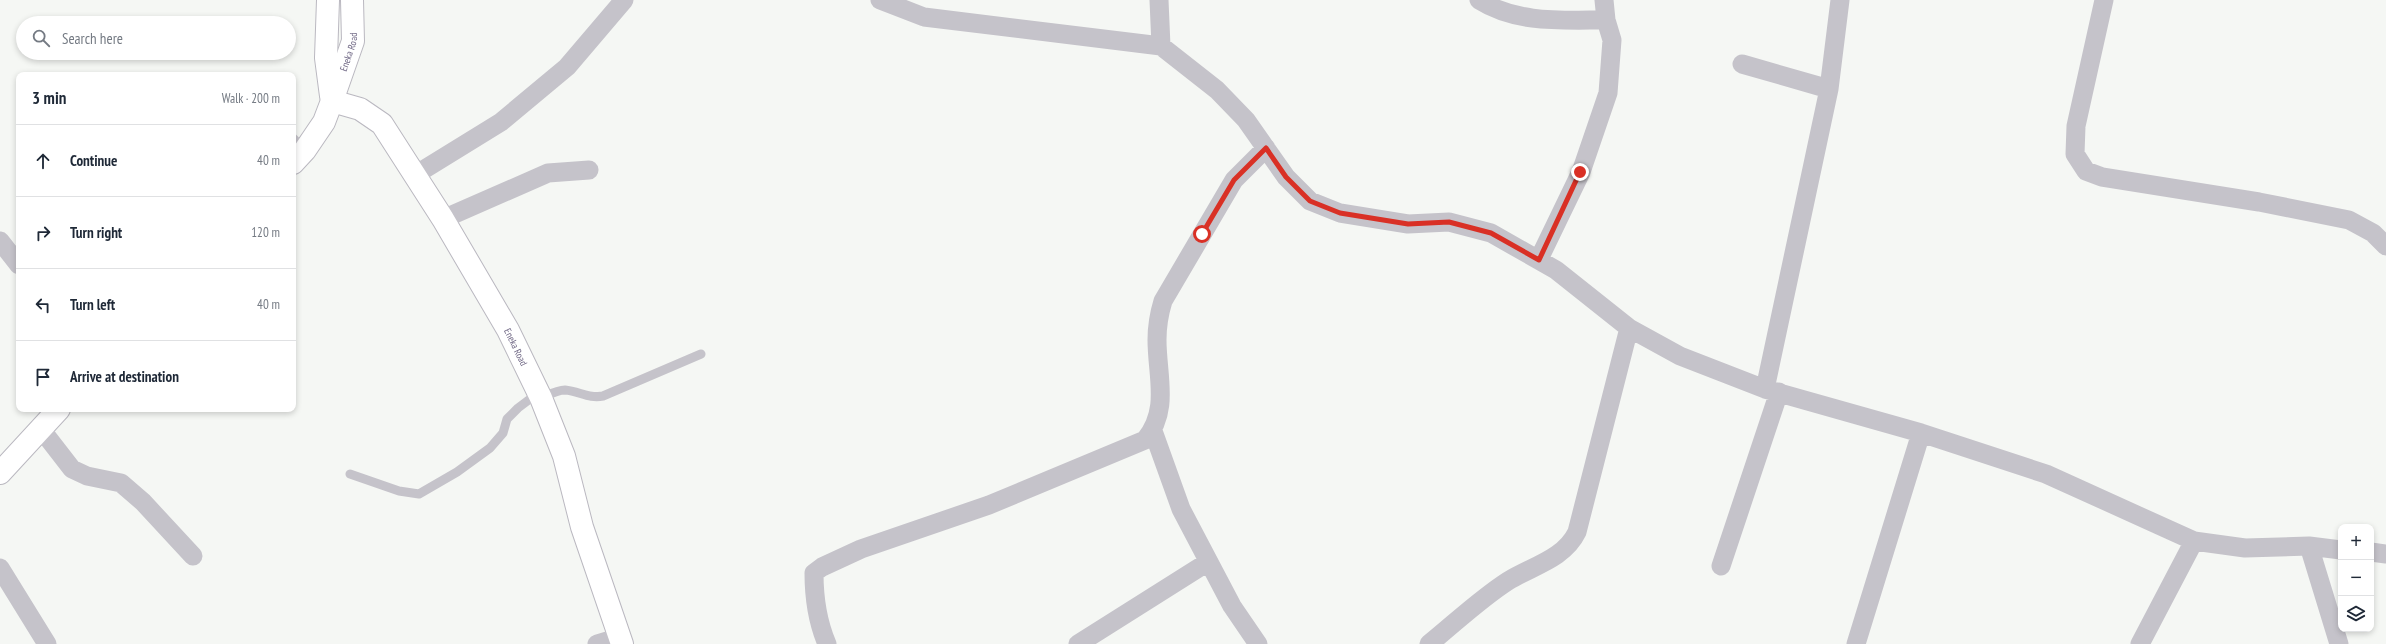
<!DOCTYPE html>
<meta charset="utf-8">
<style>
:root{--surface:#fff;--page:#f6f6f7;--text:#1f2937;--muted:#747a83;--line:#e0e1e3}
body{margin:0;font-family:"PT Sans Narrow",sans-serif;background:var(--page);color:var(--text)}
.controls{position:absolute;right:12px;bottom:12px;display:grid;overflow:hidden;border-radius:8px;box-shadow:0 2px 6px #0003}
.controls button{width:36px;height:36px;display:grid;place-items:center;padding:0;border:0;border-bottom:1px solid var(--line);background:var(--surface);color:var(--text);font:20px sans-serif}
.stop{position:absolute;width:12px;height:12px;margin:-9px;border:3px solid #d93025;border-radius:50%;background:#fff}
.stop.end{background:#d93025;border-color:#fff;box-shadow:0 1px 4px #0008}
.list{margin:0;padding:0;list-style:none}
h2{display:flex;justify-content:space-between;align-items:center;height:52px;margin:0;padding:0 16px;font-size:17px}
h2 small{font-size:13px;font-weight:400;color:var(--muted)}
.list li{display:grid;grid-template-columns:26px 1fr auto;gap:12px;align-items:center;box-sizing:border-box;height:72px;padding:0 16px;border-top:1px solid var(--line)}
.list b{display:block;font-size:15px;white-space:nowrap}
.list em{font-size:13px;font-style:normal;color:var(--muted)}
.icon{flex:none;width:22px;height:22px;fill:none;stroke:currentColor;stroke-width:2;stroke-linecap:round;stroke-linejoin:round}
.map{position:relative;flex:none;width:2386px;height:644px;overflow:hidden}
.search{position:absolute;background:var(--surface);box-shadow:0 2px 6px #0003;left:16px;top:16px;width:280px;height:44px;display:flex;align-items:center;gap:10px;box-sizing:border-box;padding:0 14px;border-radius:22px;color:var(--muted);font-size:15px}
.panel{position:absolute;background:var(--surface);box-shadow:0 2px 6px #0003;left:16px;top:72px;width:280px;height:340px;border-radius:8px}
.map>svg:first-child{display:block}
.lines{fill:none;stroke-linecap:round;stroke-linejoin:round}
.secondary-casing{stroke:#bab8c0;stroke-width:24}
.lane{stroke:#c5c3ca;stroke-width:9}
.street{stroke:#c5c3ca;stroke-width:19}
.secondary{stroke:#fff;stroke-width:22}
.route{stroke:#d93025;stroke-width:5}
.labels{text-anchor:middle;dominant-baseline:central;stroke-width:4;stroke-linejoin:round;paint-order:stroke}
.street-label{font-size:10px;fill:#6f6784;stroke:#fff}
</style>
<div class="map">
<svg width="2386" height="644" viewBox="0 0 2386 644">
<rect width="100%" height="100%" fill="#f5f7f4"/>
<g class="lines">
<defs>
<g id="secondary">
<path d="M328,0L326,58L331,96"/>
<path id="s1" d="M332,101L360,109L382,124L443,219L508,330L541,398L564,456L582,527L622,644"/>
<path id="s2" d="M293,163L305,150L324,122L332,101L353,41L352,0"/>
<path d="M0,473L59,409"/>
</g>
</defs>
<!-- secondary casing -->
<use href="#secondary" class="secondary-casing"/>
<!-- lane -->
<path class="lane" d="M293,138L305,150
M541,398C548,395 557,390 565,390C579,391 589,399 603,396L701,354
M350,474L399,491L419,494L457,472L490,448L503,433L507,419L518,408L538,393"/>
<!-- street -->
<path class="street" d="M880,0L924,17L1161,46L1217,90L1246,120L1286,177L1310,201L1340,213L1408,224L1449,222L1491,233L1556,270L1629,328L1680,356L1765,389L1921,433L2046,474L2194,541L2245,548L2309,546L2341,550
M1159,0L1161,46
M1479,0C1517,24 1563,20 1606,20
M2104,0L2076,126L2075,154L2086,171L2102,177L2259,202L2349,220L2373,233L2386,246
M1742,64L1829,89
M415,175L501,122L567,67L624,0
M443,219L548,173L589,170
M0,241L19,265
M1539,259L1581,172L1608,93L1612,40L1606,20L1604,0
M1765,389L1829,89L1840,0
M41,429L72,469L87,476L121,483L143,502L193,556
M1153,431L1181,509L1232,606L1258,644
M2309,546L2339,644
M2371,552L2386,554
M1721,566L1779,392
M0,568L47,644
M597,644L620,637
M827,644C818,623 814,597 814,573L822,567L861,549L989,505L1145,440C1170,410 1157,376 1157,340C1157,327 1159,314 1163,301L1234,180L1266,148
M1078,644L1208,562
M1429,644C1455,623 1480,599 1508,581C1532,566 1564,559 1577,532L1629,328
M1856,644L1921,433
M2140,644L2194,541"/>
<!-- secondary -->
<use href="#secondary" class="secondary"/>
</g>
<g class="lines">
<!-- route -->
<path class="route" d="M1202,234L1234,180L1266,148L1286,177L1310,201L1340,213L1408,224L1449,222L1491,233L1539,260L1580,172"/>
</g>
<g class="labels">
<!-- street labels -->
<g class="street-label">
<text stroke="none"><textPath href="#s2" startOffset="126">Eneka Road</textPath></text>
<text stroke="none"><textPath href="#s1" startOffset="316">Eneka Road</textPath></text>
</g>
</g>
</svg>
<div class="controls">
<button>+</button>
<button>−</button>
<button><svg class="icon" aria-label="layers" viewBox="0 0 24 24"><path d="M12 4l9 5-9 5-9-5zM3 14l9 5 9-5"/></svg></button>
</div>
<div class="stop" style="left:1202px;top:234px"></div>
<div class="stop end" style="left:1580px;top:172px"></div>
<div class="search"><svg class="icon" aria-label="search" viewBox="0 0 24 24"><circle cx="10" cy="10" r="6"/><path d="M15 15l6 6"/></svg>Search here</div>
<section class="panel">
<h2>3 min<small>Walk · 200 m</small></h2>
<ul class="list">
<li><svg class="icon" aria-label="ahead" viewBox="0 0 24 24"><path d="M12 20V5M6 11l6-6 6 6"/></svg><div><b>Continue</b></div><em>40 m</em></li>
<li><svg class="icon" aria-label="right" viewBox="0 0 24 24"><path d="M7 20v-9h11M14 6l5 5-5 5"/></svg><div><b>Turn right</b></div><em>120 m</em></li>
<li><svg class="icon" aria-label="left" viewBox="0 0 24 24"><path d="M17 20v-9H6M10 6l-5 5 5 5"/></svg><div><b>Turn left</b></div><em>40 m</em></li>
<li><svg class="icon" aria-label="arrive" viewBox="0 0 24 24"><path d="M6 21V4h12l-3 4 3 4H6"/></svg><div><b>Arrive at destination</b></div></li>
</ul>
</section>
</div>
